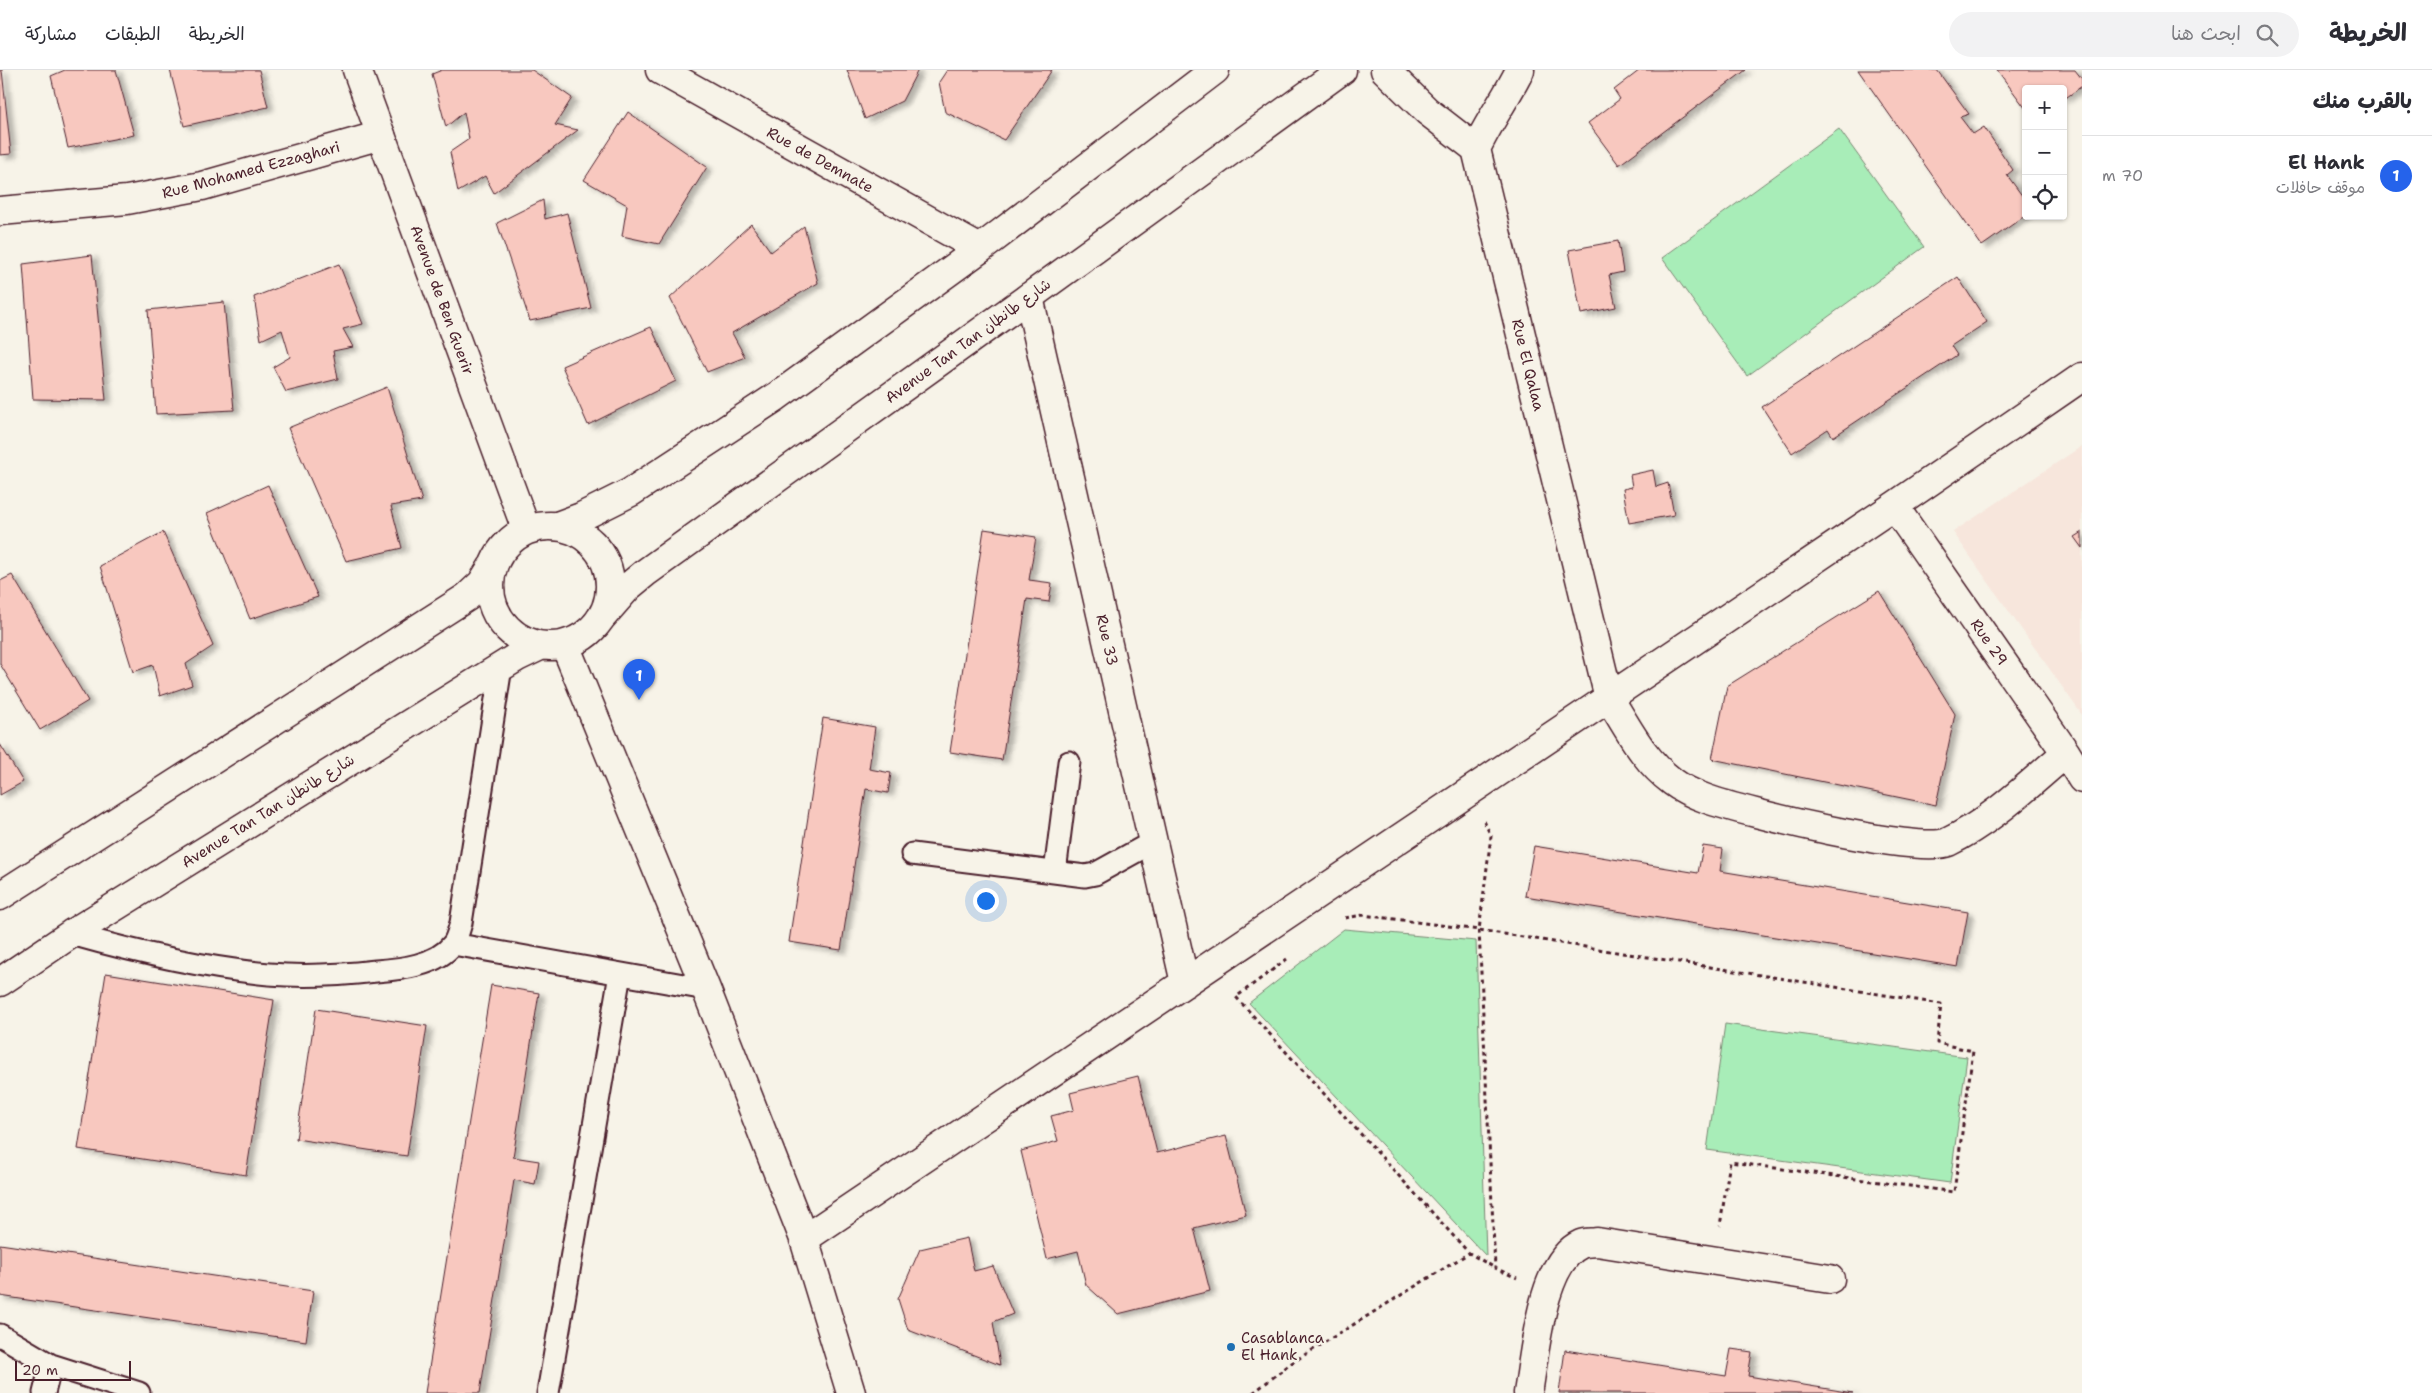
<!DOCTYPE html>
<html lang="ar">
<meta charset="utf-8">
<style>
:root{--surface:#fff;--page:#f2f2f3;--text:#2b2b33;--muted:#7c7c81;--line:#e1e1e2;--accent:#2563eb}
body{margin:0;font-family:"Shantell Sans","Playpen Sans Arabic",sans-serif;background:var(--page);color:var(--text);direction:rtl}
.controls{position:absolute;right:15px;top:15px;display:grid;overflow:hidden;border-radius:5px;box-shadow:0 1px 4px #0004}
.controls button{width:45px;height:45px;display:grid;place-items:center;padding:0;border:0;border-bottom:1px solid var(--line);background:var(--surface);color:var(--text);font:25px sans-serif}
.scale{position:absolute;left:15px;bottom:12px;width:116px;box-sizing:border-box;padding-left:5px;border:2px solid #4a1f2b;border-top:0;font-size:14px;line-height:18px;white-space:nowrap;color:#4a1f2b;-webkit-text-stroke:4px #f7f3e8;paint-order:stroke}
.you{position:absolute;left:985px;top:830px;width:18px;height:18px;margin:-12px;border:4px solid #fff;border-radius:50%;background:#1a73e8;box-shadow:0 0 0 8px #1a73e833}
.badge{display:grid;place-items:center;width:32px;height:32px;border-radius:50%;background:var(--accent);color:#fff;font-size:16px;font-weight:700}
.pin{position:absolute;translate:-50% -41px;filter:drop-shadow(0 1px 2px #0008)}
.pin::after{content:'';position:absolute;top:26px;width:18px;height:15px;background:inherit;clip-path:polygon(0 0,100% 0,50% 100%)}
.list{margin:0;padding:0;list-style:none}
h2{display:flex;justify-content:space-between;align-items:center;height:65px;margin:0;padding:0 20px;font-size:21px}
h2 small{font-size:16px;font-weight:400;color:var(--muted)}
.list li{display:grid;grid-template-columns:32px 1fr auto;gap:15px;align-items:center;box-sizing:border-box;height:80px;padding:0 20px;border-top:1px solid var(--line)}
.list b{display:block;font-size:19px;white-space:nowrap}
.list p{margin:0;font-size:16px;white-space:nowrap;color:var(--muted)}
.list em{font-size:16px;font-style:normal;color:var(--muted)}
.icon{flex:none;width:28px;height:28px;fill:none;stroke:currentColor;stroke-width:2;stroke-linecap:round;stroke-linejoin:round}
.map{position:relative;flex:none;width:2082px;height:1323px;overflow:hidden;direction:ltr}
header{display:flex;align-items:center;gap:30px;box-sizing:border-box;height:70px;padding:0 25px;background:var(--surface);border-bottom:1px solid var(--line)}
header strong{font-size:24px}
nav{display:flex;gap:28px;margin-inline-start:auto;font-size:18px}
.search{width:350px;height:45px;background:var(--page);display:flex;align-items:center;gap:12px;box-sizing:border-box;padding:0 18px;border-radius:28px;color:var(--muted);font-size:19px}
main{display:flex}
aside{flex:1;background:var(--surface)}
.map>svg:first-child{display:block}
.built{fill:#f7e6dc}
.green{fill:#a8edb8;stroke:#798672}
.building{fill:#f8c8bf;stroke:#4a1f2b;filter:url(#shadow)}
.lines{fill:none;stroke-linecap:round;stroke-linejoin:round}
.lane-casing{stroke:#4a1f2b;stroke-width:25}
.street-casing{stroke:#4a1f2b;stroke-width:31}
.secondary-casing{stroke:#4a1f2b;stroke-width:31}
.path{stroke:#4a1f2b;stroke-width:3;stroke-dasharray:4 4;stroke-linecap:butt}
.lane{stroke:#f7f3e8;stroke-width:21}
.street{stroke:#f7f3e8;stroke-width:28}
.secondary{stroke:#f7f3e8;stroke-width:28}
.poi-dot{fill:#1f6fb2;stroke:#f7f3e8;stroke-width:2}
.labels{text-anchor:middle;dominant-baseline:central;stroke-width:5;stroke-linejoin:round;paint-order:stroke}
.street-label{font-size:15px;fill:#4a1f2b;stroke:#f7f3e8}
.poi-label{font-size:15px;fill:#4a1f2b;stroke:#f7f3e8;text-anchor:start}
</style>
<header>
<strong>الخريطة</strong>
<div class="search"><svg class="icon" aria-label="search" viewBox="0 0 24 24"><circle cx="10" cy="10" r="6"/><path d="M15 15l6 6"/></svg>ابحث هنا</div>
<nav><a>الخريطة</a><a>الطبقات</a><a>مشاركة</a></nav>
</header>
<main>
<aside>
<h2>بالقرب منك<small></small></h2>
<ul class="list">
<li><span class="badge">1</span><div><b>El Hank</b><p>موقف حافلات</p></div><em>70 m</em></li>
</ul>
</aside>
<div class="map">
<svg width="2082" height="1323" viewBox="0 0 2082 1323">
<defs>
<filter id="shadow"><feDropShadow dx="5.5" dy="3" stdDeviation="2.5" flood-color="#0004"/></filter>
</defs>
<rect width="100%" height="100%" fill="#f7f3e8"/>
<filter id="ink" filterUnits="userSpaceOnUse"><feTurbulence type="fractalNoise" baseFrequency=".02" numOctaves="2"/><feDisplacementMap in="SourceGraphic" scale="10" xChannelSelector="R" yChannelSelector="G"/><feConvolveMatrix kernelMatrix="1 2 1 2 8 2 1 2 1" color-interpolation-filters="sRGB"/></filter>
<g filter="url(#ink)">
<!-- built -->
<path class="built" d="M2082,376V645L1953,462Z"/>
<!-- green -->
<path class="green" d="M1839,59L1924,177L1747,306L1662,188Z
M1344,859L1476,871L1486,1186L1249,933Z
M1725,954L1967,987L1950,1113L1707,1080Z"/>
<!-- building -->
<path class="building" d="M0,0H2L11,84L0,85Z
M65,0H116L134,65L68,78L51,6Z
M170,0H259L268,37L184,56Z
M442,0H532L572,28L555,55L578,60L494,123L485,106L458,122L450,82L469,69L464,42L446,57L432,4Z
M847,0H918L902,31L865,49Z
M947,0H1052L1004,70L945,42L939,12Z
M1640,0H1746L1619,95L1588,53L1620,29L1614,20Z
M1858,0H1937L1969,44L1960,47L1973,64L1984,57L2013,100L2007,105L2026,131V145L1982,176Z
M1997,0H2075L2082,9V16L2063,30V19H2026V39Z
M628,42L707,97L659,174L622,166L627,135L584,110Z
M543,130L545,149L567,143L591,238L530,251L497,153Z
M751,154L771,182L804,156L818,213L732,263L745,287L707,302L670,228Z
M1618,171L1623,202L1609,205L1616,237L1581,244L1569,180Z
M92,185L106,330L33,329L23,194Z
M339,194L363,254L343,259L353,277L333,281L338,309L286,322L273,297L290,287L282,260L261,270L254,227Z
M1958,207L1987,252L1951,276L1957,285L1833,367L1828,359L1792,383L1762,337Z
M224,232L234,340L156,344L148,240Z
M651,257L676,311L588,355L562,296Z
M387,317L422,431L391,436L402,478L346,491L288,358Z
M1653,400L1656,417L1668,413L1674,445L1629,453L1623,419L1632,417L1630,405Z
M268,415L318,527L250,549L207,443Z
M984,459L1036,467L1029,510L1052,513L1049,532L1027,529L1002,690L950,682Z
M163,462L213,576L186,594L192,615L160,626L153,595L133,602L100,496Z
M2082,462V478L2074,467Z
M12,505L88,631L40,660L0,594V511Z
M1879,521L1955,644L1936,735L1712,689L1727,616Z
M823,648L875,657L869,699L891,703L888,723L866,719L841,880L789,872Z
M0,674L23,712L0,725Z
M1534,776L1698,803L1703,776L1723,779L1720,801L1968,842L1958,897L1525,826Z
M106,903L274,930L246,1105L78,1079Z
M491,915L539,923L513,1087L539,1091L535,1114L514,1110L480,1323H425Z
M316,939L427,956L407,1086L296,1069Z
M1138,1006L1157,1083L1226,1066L1246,1145L1194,1158L1210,1221L1118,1244L1086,1215L1078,1181L1047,1189L1021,1081L1058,1071L1051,1046L1074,1040L1070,1023Z
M967,1168L974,1201L993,1196L1013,1244L993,1252L1000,1295L908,1260L898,1229L920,1179Z
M0,1174L313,1221L306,1271L0,1226Z
M1731,1279L1752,1282L1748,1306L1853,1323H1559L1565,1280L1726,1306Z"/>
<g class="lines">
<defs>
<path id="lane" d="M912,784L1085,806L1095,804L1153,772
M1055,802L1069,692
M71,864C135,882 202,898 269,904C304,907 341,905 376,901C401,899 436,896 453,874C457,869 459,859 461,853L501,597
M453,874L706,919
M0,1265L51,1295L139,1323
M44,1323L51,1295
M548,1323L620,904"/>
<path id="street" d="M660,0L980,179
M1385,0L1427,41L1476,79L1609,628C1628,658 1643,690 1673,712C1682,719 1696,725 1707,729C1743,742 1919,785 1948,772C1992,751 2029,714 2066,683
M1476,79C1489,51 1507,27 1520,0
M0,141L127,130L202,116L381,65
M1029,227L1185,913
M1894,436L2066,683L2082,709
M804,1169L1894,436L2082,307
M1528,1323C1535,1284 1541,1192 1581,1174C1586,1172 1592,1173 1597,1172L1830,1209"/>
<path id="secondary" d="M357,0L526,459
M490 516a60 60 0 1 1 120 0a60 60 0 1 1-120 0Z
M557,456L581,447L631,422L776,327L980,179L1215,0
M600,549L628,517L645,503L1029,227L1342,0
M565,575L706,919L804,1169L851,1323
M0,826L467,527L482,513L492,497
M0,912L71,864L517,587L540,576"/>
</defs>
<!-- lane casing -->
<use href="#lane" class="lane-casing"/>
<!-- street casing -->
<use href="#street" class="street-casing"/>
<!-- secondary casing -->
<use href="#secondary" class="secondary-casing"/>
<!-- path -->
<path class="path" d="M1484,751L1491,766L1479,860L1495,1198L1517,1208
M1345,848L1363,845L1479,860L1941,934L1937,973L1973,981L1954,1122L1730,1092L1720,1156
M1287,889L1236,927L1469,1183L1495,1198
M1253,1323L1293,1292L1469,1183"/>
<!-- lane -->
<use href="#lane" class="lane"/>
<!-- street -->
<use href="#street" class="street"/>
<!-- secondary -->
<use href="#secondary" class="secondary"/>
</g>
</g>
<!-- markers -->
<circle class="poi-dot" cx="1231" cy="1277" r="5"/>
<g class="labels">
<!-- street labels -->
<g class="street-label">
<text transform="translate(820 90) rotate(29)">Rue de Demnate</text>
<text transform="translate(251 100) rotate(-15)">Rue Mohamed Ezzaghari</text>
<text transform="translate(442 230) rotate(70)">Avenue de Ben Guerir</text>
<text transform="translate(968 271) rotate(-36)">Avenue Tan Tan شارع طانطان</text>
<text transform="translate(1528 295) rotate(76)">Rue El Qalaa</text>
<text transform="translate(1107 570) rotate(77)">Rue 33</text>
<text transform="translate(1989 572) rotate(55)">Rue 29</text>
<text transform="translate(268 741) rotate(-32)">Avenue Tan Tan شارع طانطان</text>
</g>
<!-- poi labels -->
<g class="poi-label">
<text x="1241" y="1268">Casablanca<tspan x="1241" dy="17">El Hank</tspan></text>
</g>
</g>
</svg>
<div class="controls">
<button>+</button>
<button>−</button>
<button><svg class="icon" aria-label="locate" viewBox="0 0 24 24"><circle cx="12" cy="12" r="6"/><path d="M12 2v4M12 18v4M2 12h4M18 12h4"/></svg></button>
</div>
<div class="scale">20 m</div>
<div class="you"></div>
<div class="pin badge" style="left:639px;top:630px">1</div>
</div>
</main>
